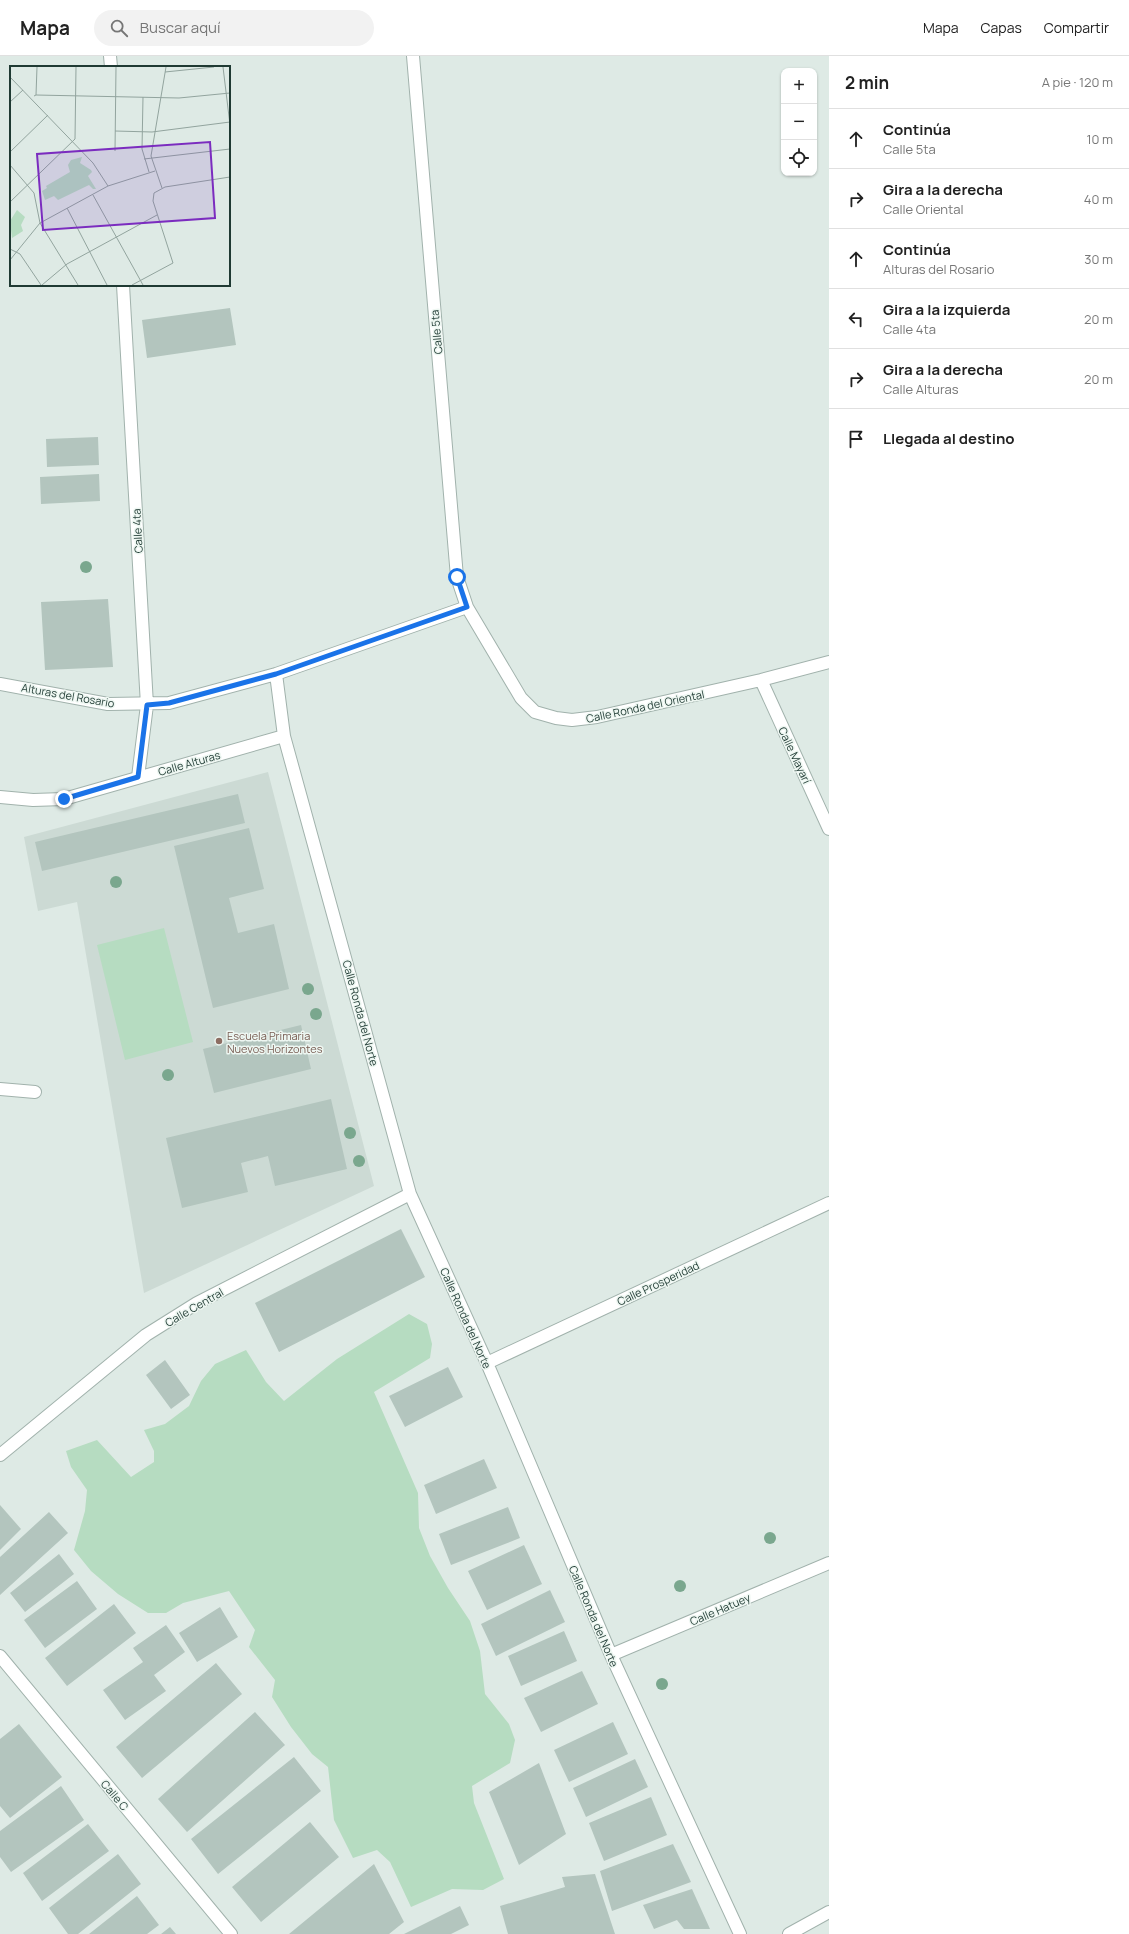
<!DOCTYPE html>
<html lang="es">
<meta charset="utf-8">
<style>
:root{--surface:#fff;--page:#f2f2f2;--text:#222;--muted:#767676;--line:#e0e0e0}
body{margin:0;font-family:Manrope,sans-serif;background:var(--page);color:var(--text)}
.controls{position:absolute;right:12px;top:12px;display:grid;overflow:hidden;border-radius:8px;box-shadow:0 1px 3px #0004}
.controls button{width:36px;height:36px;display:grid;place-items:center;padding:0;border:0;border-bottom:1px solid var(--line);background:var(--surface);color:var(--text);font:20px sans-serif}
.stop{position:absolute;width:12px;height:12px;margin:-9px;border:3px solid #1a73e8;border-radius:50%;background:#fff}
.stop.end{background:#1a73e8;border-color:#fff;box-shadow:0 1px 4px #0008}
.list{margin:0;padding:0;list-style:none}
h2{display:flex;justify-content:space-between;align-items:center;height:52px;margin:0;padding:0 16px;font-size:17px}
h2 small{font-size:13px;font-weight:400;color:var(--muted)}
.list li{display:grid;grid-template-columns:26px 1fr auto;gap:12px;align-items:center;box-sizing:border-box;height:60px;padding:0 16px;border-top:1px solid var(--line)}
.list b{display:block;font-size:15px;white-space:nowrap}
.list p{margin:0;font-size:13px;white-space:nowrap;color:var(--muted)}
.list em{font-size:13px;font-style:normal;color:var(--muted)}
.icon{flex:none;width:22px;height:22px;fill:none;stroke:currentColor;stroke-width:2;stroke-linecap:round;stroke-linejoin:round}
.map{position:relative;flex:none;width:829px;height:1878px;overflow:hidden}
header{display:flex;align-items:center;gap:24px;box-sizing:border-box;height:56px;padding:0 20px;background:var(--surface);border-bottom:1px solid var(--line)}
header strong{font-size:19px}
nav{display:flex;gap:22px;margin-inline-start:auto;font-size:14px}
.search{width:280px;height:36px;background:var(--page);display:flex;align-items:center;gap:10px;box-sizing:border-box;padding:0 14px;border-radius:22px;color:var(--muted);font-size:15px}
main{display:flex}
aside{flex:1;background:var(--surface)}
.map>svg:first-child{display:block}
.built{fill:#ccdad4}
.green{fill:#b6dcc1}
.building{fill:#b3c5be}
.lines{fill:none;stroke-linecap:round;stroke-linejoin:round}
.street-casing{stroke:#a1b2ac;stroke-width:14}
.street{stroke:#fff;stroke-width:12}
.tree{fill:#7aa78e}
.route{stroke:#1a73e8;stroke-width:5}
.education-dot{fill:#8d6e63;stroke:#eef7f2;stroke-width:1.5}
.labels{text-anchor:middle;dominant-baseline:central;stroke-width:3;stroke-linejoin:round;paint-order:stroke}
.street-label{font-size:11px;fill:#1f3a33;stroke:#eef7f2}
.education-label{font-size:11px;fill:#785e54;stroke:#eef7f2;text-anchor:start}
.inset-road{fill:none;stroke:#92a49e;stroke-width:1}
.view{fill:#7b2cbf;fill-opacity:0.15;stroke:#7b2cbf;stroke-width:2}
.inset-edge{fill:none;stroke:#1f3a33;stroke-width:2}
</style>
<header>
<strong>Mapa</strong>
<div class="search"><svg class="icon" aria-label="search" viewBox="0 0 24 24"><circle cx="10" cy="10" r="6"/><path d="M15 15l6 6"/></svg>Buscar aquí</div>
<nav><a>Mapa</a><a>Capas</a><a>Compartir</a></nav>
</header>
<main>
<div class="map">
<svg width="829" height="1878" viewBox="0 0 829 1878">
<rect width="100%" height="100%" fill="#deeae5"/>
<!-- built -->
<path class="built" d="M268,716L374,1130L144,1237L77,846L38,855L24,781Z"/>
<!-- green -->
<path class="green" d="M164,872L193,986L125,1004L97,889Z
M409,1258L427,1268L432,1288L430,1302L374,1336L418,1437L419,1472L430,1500L448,1532L470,1565L480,1595L485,1638L509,1668L515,1684L510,1707L472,1730L474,1747L504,1823L483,1834L452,1833L411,1851L390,1806L377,1794L353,1802L334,1764L328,1711L312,1698L291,1671L272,1641L275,1624L249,1591L255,1574L229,1535L183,1547L166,1557H148L118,1538L91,1515L74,1494L85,1455L87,1434L71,1411L66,1395L97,1384L131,1421L154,1406V1395L144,1374L165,1368L189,1350L201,1325L215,1308L246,1294L266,1326L284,1345L337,1303Z"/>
<!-- building -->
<path class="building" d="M230,252L236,289L147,302L142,264Z
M98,381L99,409L47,411L46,383Z
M99,418L100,445L41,448L40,421Z
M108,543L113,611L45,614L41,546Z
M238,738L245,767L42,815L35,786Z
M249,772L264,833L229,842L238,877L274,868L289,933L213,952L174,790Z
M301,969L311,1013L214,1037L203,993Z
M331,1043L347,1113L275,1130L268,1100L241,1107L248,1136L182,1152L166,1082Z
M401,1173L425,1221L279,1296L255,1247Z
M165,1304L190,1339L171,1353L146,1319Z
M448,1311L463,1341L405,1371L389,1340Z
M484,1403L497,1432L436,1458L424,1429Z
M0,1449L21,1473L0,1494Z
M508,1451L520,1482L451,1509L439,1478Z
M49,1456L68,1477L0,1539V1501Z
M524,1489L542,1528L487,1554L468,1515Z
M59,1498L74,1518L25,1556L10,1537Z
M77,1525L97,1553L45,1592L24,1564Z
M550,1534L565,1566L496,1600L481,1568Z
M114,1548L136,1577L67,1630L45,1602Z
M220,1551L238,1581L197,1606L179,1577Z
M166,1569L185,1596L154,1619L166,1635L125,1664L103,1634L143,1606L133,1592Z
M564,1575L577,1605L521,1630L508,1600Z
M216,1607L242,1638L142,1722L116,1691Z
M582,1615L598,1648L541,1676L524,1642Z
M255,1656L285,1689L187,1776L158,1743Z
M613,1666L628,1698L569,1726L554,1694Z
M19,1668L62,1721L10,1762L0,1750V1683Z
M294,1701L321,1735L218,1818L191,1783Z
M635,1703L648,1731L586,1761L573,1732Z
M539,1707L566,1778L519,1809L489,1736Z
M61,1730L84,1764L11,1816L0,1801V1775Z
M651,1741L667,1779L604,1805L589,1767Z
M310,1766L339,1801L261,1866L232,1831Z
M88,1768L109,1795L42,1845L23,1817Z
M673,1788L691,1826L612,1855L600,1815Z
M118,1798L141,1828L78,1878H68L49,1852Z
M374,1808L404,1866L389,1878H289Z
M595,1818L615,1878H508L500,1850L565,1831L562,1821Z
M692,1833L710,1873H684L677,1864L654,1873L643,1849Z
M137,1840L159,1869L147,1878H89Z
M460,1850L469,1869L451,1878H404Z
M170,1871L176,1878H161Z"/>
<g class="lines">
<defs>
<path id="street" d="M110,0L111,11
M413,0L457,521L467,551L521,642L535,656L556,662L572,664L597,661L761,624L829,606
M123,229L147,649L138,721
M276,618L284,680L410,1138L487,1307L611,1599L740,1878
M761,624L829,773
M0,628L108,648L169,647L276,618L467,551
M0,741L33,744L64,743L284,680
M0,1033L35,1036
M487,1307L829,1147
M0,1399L146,1279L197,1247L410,1138
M611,1599L829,1507
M0,1600L231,1878
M789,1878L829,1856"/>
</defs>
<!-- street casing -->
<use href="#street" class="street-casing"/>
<!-- street -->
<use href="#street" class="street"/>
</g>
<!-- trees -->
<g class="tree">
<circle cx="86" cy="511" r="6"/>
<circle cx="116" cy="826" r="6"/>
<circle cx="308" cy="933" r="6"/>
<circle cx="316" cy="958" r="6"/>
<circle cx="168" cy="1019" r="6"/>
<circle cx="350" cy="1077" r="6"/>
<circle cx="359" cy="1105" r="6"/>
<circle cx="770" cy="1482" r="6"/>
<circle cx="680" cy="1530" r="6"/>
<circle cx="662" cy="1628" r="6"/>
</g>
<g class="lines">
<!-- route -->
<path class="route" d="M64,743L138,721L147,649L169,647L276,618L467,551L457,521"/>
</g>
<!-- markers -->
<circle class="education-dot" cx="219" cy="985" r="4"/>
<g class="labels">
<!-- street labels -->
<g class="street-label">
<text transform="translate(436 276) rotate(-95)">Calle 5ta</text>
<text transform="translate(137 475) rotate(-93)">Calle 4ta</text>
<text transform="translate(68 639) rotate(10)">Alturas del Rosario</text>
<text transform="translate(645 650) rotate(-12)">Calle Ronda del Oriental</text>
<text transform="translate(795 699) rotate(65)">Calle Mayarí</text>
<text transform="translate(189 707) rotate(-16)">Calle Alturas</text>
<text transform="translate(361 957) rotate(75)">Calle Ronda del Norte</text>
<text transform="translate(658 1227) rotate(-25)">Calle Prosperidad</text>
<text transform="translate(194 1251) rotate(-30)">Calle Central</text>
<text transform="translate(466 1262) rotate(66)">Calle Ronda del Norte</text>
<text transform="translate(720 1553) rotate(-23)">Calle Hatuey</text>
<text transform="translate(594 1560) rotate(67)">Calle Ronda del Norte</text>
<text transform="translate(115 1739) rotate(50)">Calle C</text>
</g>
<!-- education labels -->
<g class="education-label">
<text x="227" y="979">Escuela Primaria<tspan x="227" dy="13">Nuevos Horizontes</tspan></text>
</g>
</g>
<!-- overview -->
<g transform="translate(10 10)">
<rect width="220" height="220" fill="#deeae5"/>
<path d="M72,91L70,97L81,104L82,106L78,110L86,123H83L79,119L48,134L44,130L35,134L32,125L37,122L36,120L60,106L58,99L61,94ZM7,144L15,151L11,159L13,165L2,172L0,155Z" fill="#b6dcc1"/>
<path class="inset-road" d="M213,1L220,59M155,6L204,1M0,11L83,97L98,120M26,29L169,32L220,27M24,30L26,29L27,1M133,31L132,83L139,106M0,36L13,24M105,65L142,66L220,56M105,85L106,1M0,86L38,49M134,93L220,83M0,99L24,127L30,157L68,219M152,122L141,90L156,1M83,129L133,219M0,136L65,73L66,1M57,142L97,219M0,183L10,188L31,219M0,194L30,157L98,120L145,105M32,219L57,198L147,149M122,219L163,197L143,135L144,127L155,121L220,111"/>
<path class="view" d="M200,76L205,152L33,164L27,88Z"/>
<rect width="220" height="220" class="inset-edge"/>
</g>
</svg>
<div class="controls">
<button>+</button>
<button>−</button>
<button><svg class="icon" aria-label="locate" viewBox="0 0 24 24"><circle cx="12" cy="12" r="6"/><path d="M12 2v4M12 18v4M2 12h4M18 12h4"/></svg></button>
</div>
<div class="stop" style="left:457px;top:521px"></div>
<div class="stop end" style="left:64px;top:743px"></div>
</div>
<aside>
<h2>2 min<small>A pie · 120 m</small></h2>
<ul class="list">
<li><svg class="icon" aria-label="ahead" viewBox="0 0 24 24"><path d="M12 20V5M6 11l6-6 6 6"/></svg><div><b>Continúa</b><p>Calle 5ta</p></div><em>10 m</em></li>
<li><svg class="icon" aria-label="right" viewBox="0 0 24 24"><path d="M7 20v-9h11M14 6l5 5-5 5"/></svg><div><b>Gira a la derecha</b><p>Calle Oriental</p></div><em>40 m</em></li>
<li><svg class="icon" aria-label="ahead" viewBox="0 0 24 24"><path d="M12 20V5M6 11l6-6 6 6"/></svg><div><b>Continúa</b><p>Alturas del Rosario</p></div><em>30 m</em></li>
<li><svg class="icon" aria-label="left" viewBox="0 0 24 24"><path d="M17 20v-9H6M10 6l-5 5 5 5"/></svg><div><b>Gira a la izquierda</b><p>Calle 4ta</p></div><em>20 m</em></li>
<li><svg class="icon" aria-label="right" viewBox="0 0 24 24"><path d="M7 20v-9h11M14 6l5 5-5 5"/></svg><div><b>Gira a la derecha</b><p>Calle Alturas</p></div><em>20 m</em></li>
<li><svg class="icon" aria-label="arrive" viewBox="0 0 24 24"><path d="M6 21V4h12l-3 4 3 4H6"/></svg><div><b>Llegada al destino</b></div></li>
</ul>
</aside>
</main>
